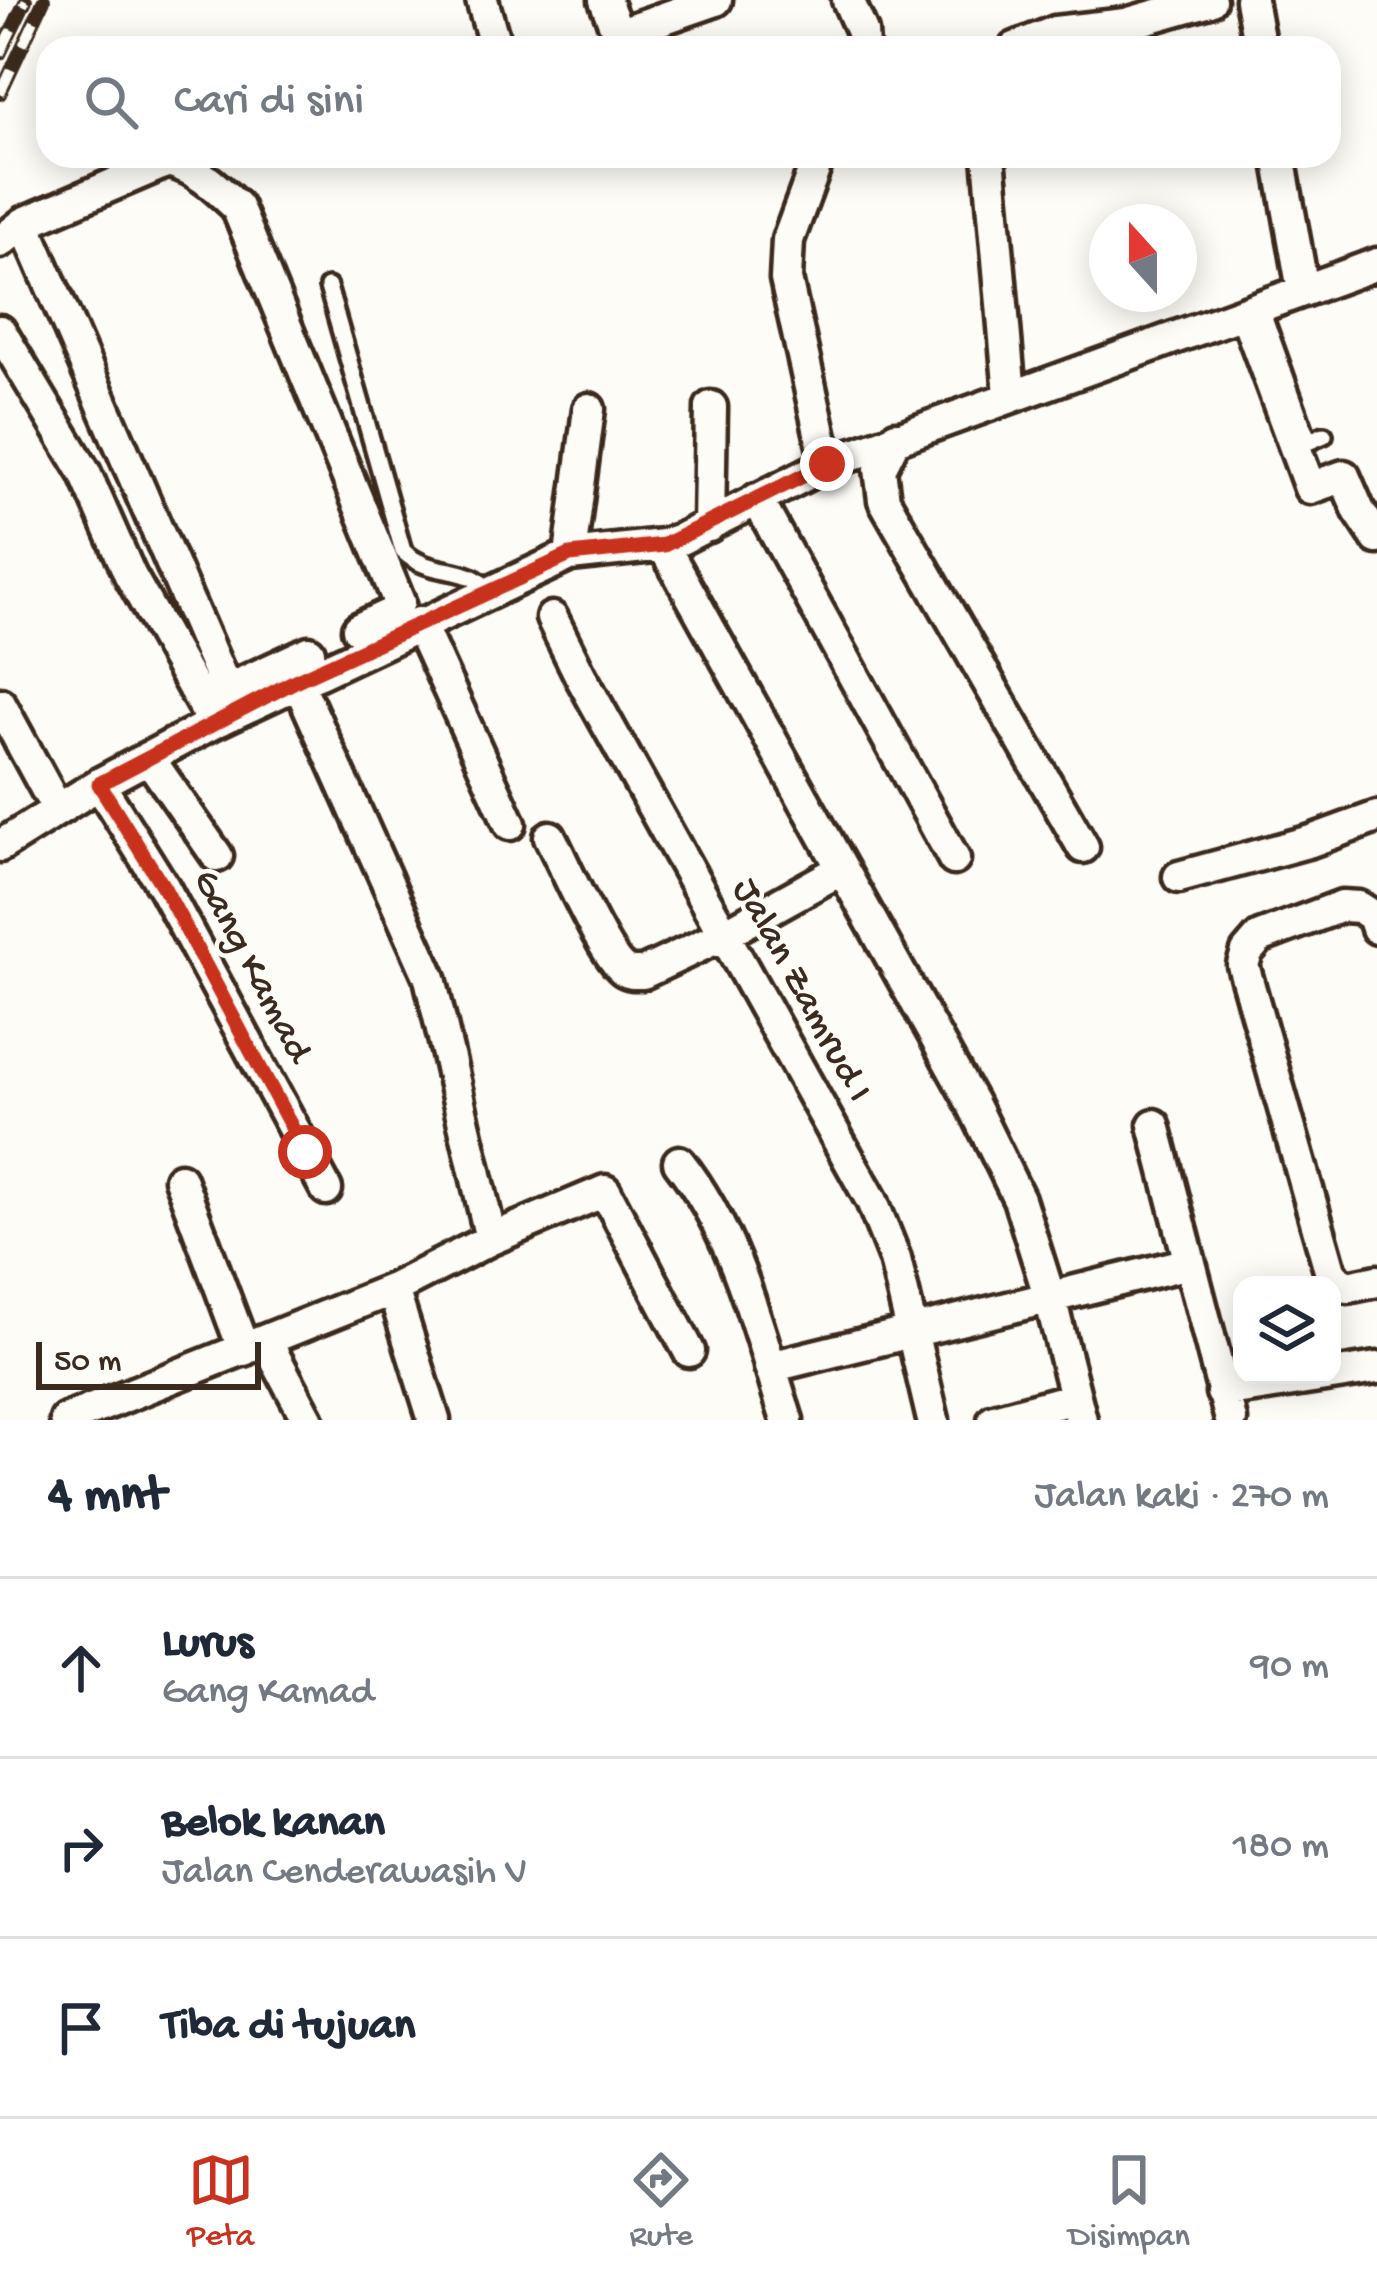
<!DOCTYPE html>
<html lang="id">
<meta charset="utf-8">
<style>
:root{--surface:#fff;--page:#f6f6f7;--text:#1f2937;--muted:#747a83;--line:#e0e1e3;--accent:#c8321e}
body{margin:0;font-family:"Gochi Hand",sans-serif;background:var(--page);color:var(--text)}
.controls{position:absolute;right:36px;bottom:36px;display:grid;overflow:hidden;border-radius:24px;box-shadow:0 6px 30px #0003}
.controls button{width:108px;height:108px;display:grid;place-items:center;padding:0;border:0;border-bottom:3px solid var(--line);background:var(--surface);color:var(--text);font:60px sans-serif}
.compass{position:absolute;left:1089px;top:204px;width:108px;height:108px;border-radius:50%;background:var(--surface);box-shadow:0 6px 30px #0003;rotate:339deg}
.scale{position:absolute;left:36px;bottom:30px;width:225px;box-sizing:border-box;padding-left:12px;border:6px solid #3b2a1e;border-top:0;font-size:33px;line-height:42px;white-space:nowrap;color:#3b2a1e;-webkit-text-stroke:9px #fdfcf7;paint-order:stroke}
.stop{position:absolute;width:36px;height:36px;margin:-27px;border:9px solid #c8321e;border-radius:50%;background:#fff}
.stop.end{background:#c8321e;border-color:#fff;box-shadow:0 3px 12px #0008}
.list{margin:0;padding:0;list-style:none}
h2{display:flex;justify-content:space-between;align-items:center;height:156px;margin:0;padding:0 48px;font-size:51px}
h2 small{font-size:39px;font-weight:400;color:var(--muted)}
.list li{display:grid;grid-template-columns:78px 1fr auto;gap:36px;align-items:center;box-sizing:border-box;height:180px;padding:0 48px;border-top:3px solid var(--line)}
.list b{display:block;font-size:45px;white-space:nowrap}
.list p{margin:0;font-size:39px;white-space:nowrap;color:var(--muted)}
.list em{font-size:39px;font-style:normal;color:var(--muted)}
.icon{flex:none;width:66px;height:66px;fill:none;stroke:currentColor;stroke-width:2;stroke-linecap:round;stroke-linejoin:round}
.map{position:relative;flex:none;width:1377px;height:1420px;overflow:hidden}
.search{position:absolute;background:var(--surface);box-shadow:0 6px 30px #0003;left:36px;right:36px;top:36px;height:132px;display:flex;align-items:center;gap:30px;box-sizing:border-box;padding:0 42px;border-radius:36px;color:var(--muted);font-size:45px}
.sheet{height:696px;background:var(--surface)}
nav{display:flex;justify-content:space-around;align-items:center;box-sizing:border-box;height:168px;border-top:3px solid var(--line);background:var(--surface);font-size:33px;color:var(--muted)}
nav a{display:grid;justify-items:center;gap:6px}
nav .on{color:var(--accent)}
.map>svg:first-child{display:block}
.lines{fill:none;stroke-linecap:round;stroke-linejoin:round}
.service-casing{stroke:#3b2a1e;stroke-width:24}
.minor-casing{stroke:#3b2a1e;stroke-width:39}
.service{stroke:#fdfcf7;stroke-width:15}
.minor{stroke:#fdfcf7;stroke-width:30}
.rail-casing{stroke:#3b2a1e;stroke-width:14}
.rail{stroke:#fdfcf7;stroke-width:9;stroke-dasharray:27;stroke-linecap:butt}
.route{stroke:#c8321e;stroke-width:15}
.labels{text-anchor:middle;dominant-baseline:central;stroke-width:9;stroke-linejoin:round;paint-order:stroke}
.street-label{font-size:39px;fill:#3b2a1e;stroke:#fdfcf7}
</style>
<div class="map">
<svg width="1377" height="1420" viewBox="0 0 1377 1420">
<rect width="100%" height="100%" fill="#fdfcf7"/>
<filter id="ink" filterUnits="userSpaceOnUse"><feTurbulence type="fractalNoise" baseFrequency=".00833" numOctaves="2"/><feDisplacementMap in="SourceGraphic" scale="24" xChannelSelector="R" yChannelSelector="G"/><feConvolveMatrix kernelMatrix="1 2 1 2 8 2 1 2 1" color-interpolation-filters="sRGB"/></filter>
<g filter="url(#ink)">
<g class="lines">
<defs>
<path id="service" d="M328,287L403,551C432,579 466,562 489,591
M1261,309L1305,432L1310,441L1324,435"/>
<path id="minor" d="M482,0L496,48
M605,0L623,46
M848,0L862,32L863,48
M1251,0L1260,48
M618,34L716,0
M1015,48L1055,32L1126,24L1210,0
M819,156L788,240L786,279L827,464
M989,156L1010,395
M1279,156L1303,290
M24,223L234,707
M0,242L24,223L168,161C198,169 216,187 237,207L399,602L392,613L358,629
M1246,315L1310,488L1344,476L1359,511L1377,538
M0,331L85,473L130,575L213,723
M896,437L880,469L884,500L1083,847
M757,499L954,859
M709,526L711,407
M663,545L972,1103L1019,1199L1050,1298L1081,1420
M570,555L589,409
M552,618L581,677L872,1201L895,1259L933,1420
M419,623L510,824
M297,680L430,978L491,1239
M227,690L309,652
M0,704L49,794
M148,757L217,856
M99,784L164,888L326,1189
M550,837C563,862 605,958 624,970C630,974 636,973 643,973L725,934L842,869
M0,846L99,784L213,723L570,555L663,545L681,539L827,464L1377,264
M1179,877L1311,841L1377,817
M1377,928L1373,916L1359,907L1342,906L1260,937L1247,952L1243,965L1330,1270L1337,1281L1348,1287L1377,1281
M1154,1125L1231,1420
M679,1162C737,1235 759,1333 787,1420
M180,1179L244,1350
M393,1289L434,1420
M266,1341L308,1420
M770,1367L1189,1263
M1222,1392L1377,1368
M66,1420L393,1289L491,1239L605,1191L689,1351
M994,1420L1075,1398"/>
</defs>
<!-- service casing -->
<use href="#service" class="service-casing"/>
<!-- minor casing -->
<use href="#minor" class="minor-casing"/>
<!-- service -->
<use href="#service" class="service"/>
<!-- minor -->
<use href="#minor" class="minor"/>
<defs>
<path id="rail" d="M0,54L26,0
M0,94L44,0"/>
</defs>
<!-- rail casing -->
<use href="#rail" class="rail-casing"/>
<!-- rail -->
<use href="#rail" class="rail"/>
</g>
</g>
<g class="lines" filter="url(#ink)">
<!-- route -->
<path class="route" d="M305,1152L164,888L99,784L297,680L570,555L664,545L827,464"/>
</g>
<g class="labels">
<!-- street labels -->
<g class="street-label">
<text transform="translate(250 967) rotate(62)">Gang Kamad</text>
<text transform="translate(800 991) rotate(61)">Jalan Zamrud I</text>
</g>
</g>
</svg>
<div class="controls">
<button><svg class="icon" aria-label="layers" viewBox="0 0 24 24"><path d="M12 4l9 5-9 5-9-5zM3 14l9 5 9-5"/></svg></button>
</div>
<svg class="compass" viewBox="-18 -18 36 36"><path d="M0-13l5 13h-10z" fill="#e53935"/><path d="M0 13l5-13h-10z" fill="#747a83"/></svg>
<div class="scale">50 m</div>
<div class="stop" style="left:305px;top:1152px"></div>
<div class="stop end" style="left:827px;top:464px"></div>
<div class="search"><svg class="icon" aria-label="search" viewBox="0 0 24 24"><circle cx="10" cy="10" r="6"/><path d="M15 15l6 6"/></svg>Cari di sini</div>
</div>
<section class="sheet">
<h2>4 mnt<small>Jalan kaki · 270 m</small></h2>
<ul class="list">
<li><svg class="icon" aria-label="ahead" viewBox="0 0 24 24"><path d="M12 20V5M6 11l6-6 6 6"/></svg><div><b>Lurus</b><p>Gang Kamad</p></div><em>90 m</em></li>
<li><svg class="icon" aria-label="right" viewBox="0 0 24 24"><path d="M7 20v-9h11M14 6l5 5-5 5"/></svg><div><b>Belok kanan</b><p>Jalan Cenderawasih V</p></div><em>180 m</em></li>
<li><svg class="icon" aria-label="arrive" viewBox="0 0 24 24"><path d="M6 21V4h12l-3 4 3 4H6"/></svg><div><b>Tiba di tujuan</b></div></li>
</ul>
</section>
<nav>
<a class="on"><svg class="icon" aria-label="map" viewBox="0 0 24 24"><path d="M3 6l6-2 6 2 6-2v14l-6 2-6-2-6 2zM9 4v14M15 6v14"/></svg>Peta</a>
<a><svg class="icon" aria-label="directions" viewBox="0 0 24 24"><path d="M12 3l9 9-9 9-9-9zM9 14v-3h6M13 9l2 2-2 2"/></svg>Rute</a>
<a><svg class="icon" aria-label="saved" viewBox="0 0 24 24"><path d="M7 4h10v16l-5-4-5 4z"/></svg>Disimpan</a>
</nav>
